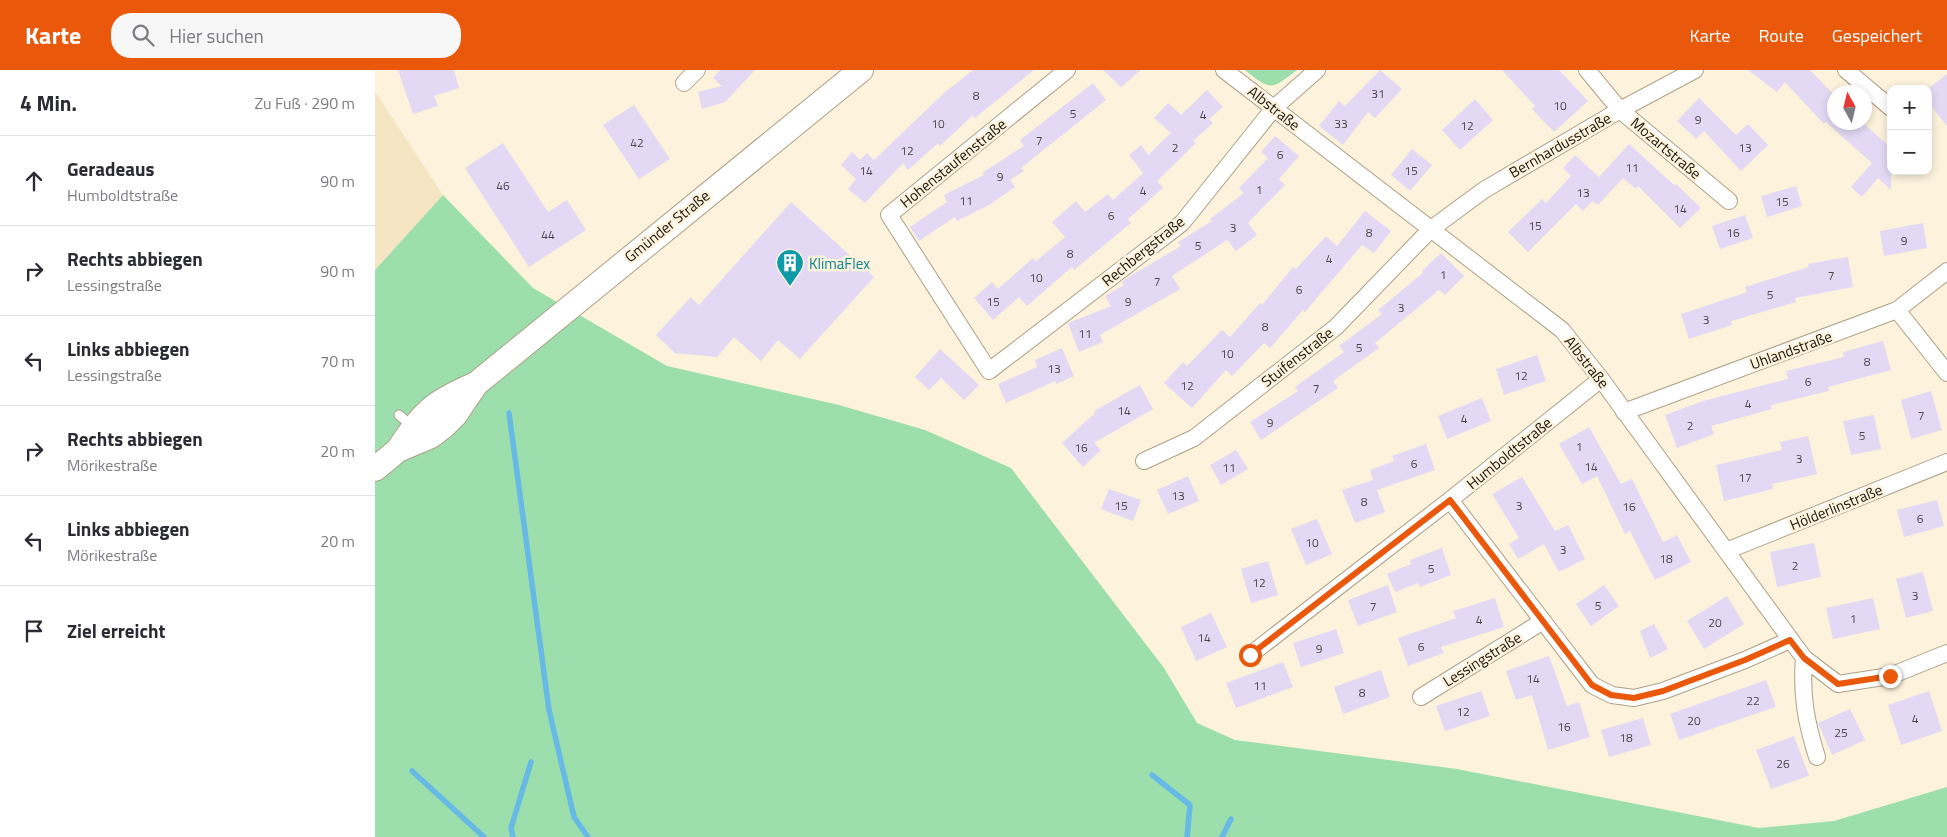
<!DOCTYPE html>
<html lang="de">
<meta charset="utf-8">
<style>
:root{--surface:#fff;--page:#f7f7f7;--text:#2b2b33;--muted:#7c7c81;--line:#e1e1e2;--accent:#ea580c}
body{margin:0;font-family:"Titillium Web",sans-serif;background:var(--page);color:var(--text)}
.controls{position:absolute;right:15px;top:15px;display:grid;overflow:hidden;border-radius:10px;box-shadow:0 2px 8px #0003}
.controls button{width:45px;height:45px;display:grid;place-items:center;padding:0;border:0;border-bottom:1px solid var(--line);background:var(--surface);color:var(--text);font:25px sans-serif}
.compass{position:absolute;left:1452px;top:15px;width:45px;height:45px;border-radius:50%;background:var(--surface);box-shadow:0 2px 8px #0003;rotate:352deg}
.stop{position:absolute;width:15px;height:15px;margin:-11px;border:4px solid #ea580c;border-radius:50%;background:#fff}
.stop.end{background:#ea580c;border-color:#fff;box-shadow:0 1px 5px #0008}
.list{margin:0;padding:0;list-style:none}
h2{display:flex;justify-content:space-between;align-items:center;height:65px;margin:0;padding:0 20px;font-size:21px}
h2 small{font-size:16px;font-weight:400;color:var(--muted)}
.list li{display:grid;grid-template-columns:32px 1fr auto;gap:15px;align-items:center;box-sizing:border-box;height:90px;padding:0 20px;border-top:1px solid var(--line)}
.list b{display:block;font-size:19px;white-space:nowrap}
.list p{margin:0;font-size:16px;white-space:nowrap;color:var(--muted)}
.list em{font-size:16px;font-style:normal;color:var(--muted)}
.icon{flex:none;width:28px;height:28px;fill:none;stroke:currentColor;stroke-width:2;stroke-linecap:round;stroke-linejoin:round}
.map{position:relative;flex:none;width:1572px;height:767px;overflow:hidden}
header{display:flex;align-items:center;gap:30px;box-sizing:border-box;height:70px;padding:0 25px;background:var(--accent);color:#fff}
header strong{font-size:24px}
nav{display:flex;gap:28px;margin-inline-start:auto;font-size:18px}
.search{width:350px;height:45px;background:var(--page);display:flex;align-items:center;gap:12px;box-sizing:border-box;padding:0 18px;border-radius:20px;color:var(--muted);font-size:19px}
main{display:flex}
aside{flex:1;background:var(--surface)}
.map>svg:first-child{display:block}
.built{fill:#f6e5c2}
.green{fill:#9cdfac}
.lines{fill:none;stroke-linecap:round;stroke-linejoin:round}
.stream{stroke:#67b9e6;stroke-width:5.5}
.building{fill:#e3d9f5}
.lane-casing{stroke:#aca086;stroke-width:11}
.street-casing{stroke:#aca086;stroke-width:18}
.secondary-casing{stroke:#aca086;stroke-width:26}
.lane{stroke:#fff;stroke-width:9}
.street{stroke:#fff;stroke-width:16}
.secondary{stroke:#fff;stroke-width:24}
.route{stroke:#ea580c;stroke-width:6}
.labels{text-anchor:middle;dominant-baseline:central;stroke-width:5;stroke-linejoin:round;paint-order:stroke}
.number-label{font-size:12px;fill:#4c4646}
.street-label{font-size:15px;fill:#1a150b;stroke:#fdf2dc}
.culture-label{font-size:15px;fill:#0d838f;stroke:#fdf2dc;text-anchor:start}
</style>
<header>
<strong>Karte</strong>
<div class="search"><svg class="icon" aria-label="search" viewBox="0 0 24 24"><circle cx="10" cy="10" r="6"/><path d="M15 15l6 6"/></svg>Hier suchen</div>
<nav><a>Karte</a><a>Route</a><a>Gespeichert</a></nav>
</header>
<main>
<aside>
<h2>4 Min.<small>Zu Fuß · 290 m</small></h2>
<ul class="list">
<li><svg class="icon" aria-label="ahead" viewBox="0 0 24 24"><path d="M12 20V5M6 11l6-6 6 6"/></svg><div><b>Geradeaus</b><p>Humboldtstraße</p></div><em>90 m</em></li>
<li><svg class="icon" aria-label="right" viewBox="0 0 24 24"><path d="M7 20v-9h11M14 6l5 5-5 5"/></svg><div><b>Rechts abbiegen</b><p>Lessingstraße</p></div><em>90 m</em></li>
<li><svg class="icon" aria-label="left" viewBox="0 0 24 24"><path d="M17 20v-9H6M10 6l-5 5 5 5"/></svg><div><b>Links abbiegen</b><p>Lessingstraße</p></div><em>70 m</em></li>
<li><svg class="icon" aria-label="right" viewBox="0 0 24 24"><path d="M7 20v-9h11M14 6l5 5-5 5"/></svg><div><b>Rechts abbiegen</b><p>Mörikestraße</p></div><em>20 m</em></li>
<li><svg class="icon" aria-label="left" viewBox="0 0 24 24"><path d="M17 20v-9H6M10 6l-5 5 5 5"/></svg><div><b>Links abbiegen</b><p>Mörikestraße</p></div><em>20 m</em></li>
<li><svg class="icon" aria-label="arrive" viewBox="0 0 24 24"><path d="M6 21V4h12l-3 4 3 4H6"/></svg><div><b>Ziel erreicht</b></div></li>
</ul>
</aside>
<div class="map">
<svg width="1572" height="767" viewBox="0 0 1572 767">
<rect width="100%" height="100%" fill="#fdf2dc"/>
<!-- built -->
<path class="built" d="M0,22L68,125L0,200Z"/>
<!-- green -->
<path class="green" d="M870,0H922C896,20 896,21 870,0Z
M68,125L158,218L292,296L464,335L550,360L636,398L789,598L822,653L860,670L1082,699L1384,758L1459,751L1572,717V767H0V200Z"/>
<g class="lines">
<!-- stream -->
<path class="stream" d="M134,343L174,640L199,747L213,767
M37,701L109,767
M777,705L815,735L812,767
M138,767L136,758L156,692
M847,767L856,749"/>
</g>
<!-- building -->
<path class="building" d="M23,0H79L84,18L59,26L63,36L38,44Z
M345,0H380L350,32L327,39L323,22L347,16L338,8Z
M598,0H659L600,48L598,45L565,76L563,73L533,100L528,93L490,133L473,119L481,109L466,95L477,82L485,90L492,83L499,90L569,23Z
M728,0H766L746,17Z
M1005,0L1027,19L1000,48L993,42L968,75L944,56L964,31L970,36Z
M1127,0H1184L1213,31L1179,62L1157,39L1160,36Z
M1373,0H1435L1460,26V52H1487L1516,78V120L1503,108L1487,127L1476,117L1497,93L1451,52L1449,54L1410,12L1402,22Z
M1572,4V56L1553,32V19Z
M718,13L731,30L646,98L649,101L635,110L640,117L614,135L582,151L580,147L544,171L535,157L572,132L569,125L609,105L607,103L649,76L645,70Z
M832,20L848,37L834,49L838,53L818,71L821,73L782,111L788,118L753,149L756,153L699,200L697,197L652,236L644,227L618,250L599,228L617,212L623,219L658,188L661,191L690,167L677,152L701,131L710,142L733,124L738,130L768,103L754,85L766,75L773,85L796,63L779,48L793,33L806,45Z
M1324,28L1361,65L1373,54L1393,75L1366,101L1329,61L1321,69L1302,51Z
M1100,29L1118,50L1085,80L1067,60Z
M259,35L295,89L264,109L228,55Z
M900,66L924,86L904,109L910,115L873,153L882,165L861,181L852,170L797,206L805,219L725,265L728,272L704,282L693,253L736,236L730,226L749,215L747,212L752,208L806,176L803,172L837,151L835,149L869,123L864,118L893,88L886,82Z
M128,73L173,142L192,130L211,160L154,197L90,98Z
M1254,74L1299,115L1301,114L1326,138L1305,158L1263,116L1261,119L1248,108L1223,135L1218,131L1208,141L1201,134L1153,182L1133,162L1167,129L1171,133L1196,106L1188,98L1200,85L1224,107Z
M1037,79L1057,95L1035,121L1016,105Z
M1421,116L1427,136L1392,147L1386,126Z
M416,132L499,207L425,289L403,270L386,291L359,267L342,287L300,283L281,265L316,227L324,235Z
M990,141L1016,161L999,183L987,175L930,242L928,240L895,278L889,273L857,306L851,300L817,338L789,313L808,292L812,296L847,260L855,267L885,233L887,235L918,197L921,199L951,166L962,176Z
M1370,145L1378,168L1345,179L1337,156Z
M1548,153L1552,178L1509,186L1505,161Z
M1066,183L1089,206L1070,225L1064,220L1000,273L1004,278L958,311L963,318L886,370L875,352L923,321L920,317L969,282L964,276L1007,244L1003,240L1048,203L1047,201Z
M1473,187L1478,217L1420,228L1421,232L1356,251L1357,255L1314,269L1306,244L1372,222L1370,217L1434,197L1433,194Z
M1508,271L1516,300L1453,317L1454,321L1396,335L1397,339L1336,356L1339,364L1302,378L1290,345L1328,331L1413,309L1411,301L1469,287L1468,282Z
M687,278L699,306L681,314L680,311L631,333L623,314L662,297L660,290Z
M565,279L604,315L589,330L566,308L554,320L540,307Z
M1162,285L1171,311L1129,325L1121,299Z
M765,315L778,339L719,373L726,380L708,397L687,373L720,343L719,341Z
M1556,321L1567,360L1536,369L1526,330Z
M1107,328L1116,351L1072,369L1063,346Z
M1499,345L1506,379L1476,385L1468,351Z
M1214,357L1246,414L1257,409L1288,472L1302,465L1316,492L1280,510L1255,461L1250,464L1222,406L1207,414L1184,374Z
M1433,366L1442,404L1397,414L1398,419L1349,431L1341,395L1407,380L1405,372Z
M1051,374L1060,400L1002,420L1010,442L980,453L967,420L998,410L995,400L1019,391L1017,386Z
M861,380L873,399L846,415L835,395Z
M813,406L824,431L793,444L782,420Z
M1147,407L1180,461L1193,455L1210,489L1184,502L1169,474L1143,489L1134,474L1144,468L1117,424Z
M734,419L766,430L758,451L726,439Z
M1562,430L1569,456L1529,467L1522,440Z
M942,449L957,484L931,495L916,459Z
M1439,473L1446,507L1402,517L1395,482Z
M1067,478L1076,505L1045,517L1043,513L1020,522L1012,504L1036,494L1035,490Z
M893,491L903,525L876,533L866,499Z
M1548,502L1558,541L1531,548L1521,509Z
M1013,515L1022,542L983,556L973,530Z
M1229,515L1244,536L1216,556L1201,534Z
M1352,526L1369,554L1329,579L1312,551Z
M1120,528L1129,557L1066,577L1069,583L1033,596L1023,568L1081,548L1078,541Z
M1498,528L1505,559L1458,569L1451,538Z
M836,543L852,577L821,591L806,557Z
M1279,554L1293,579L1275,588L1265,561Z
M961,559L969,583L926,597L918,573Z
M1174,586L1192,636L1204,632L1215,667L1173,680L1157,625L1141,630L1131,601Z
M908,592L918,617L861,638L851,613Z
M1006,600L1015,627L968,644L959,617Z
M1391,610L1401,637L1304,670L1295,644Z
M1106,621L1115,646L1070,661L1061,636Z
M1554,621L1567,661L1526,675L1513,635Z
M1475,639L1490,670L1457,685L1443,653Z
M1268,648L1276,675L1234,687L1226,660Z
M1419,666L1434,706L1396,719L1381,680Z"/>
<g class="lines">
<defs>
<path id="lane" d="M24,345L38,357"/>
<path id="street" d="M692,0L514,145L614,301L807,153L899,38L942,0
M849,0L1187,260L1226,309L1429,588C1426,625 1431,652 1442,687
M1212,0L1245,40L1354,131
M1471,0L1516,38
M309,13L322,0
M1522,240L1572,303
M1249,342L1522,240L1572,201
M769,391L819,368L961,257L1056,159L1109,120L1245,40L1320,0
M1075,430L1217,615L1237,625L1259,628L1288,621L1370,590L1415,570
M1351,481L1572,392
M875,585L1075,430L1226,309
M1429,588L1463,614L1515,606L1572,583
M1046,627L1168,551"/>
<path id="secondary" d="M23,380C49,341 57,333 101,314L486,0
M0,399L23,380L56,366L69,356L80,345L101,314"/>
</defs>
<!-- lane casing -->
<use href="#lane" class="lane-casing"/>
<!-- street casing -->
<use href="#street" class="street-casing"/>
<!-- secondary casing -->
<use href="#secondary" class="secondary-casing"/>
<!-- lane -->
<use href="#lane" class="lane"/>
<!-- street -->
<use href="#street" class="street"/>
<!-- secondary -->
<use href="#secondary" class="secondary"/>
</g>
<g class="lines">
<!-- route -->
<path class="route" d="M875,585L1075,430L1217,615L1236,625L1259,628L1288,621L1370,590L1415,570L1429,588L1463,614L1515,606"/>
</g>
<!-- icons -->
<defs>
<symbol id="building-pin" viewBox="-11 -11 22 30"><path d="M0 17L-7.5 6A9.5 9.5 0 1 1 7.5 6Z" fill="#0f9aa8" stroke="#fdf2dc"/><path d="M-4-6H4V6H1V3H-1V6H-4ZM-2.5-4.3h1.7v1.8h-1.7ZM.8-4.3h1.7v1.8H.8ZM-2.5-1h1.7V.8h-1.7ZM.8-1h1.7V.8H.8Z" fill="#fff"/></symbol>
</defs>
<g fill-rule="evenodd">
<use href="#building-pin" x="399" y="177" width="32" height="43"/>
</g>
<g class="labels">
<!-- number labels -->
<g class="number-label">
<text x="1003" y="23">31</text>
<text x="601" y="25">8</text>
<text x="1185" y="35">10</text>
<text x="698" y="43">5</text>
<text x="828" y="44">4</text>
<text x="1323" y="49">9</text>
<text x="563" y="53">10</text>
<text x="966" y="53">33</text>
<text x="1092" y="55">12</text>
<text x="664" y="70">7</text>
<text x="262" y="72">42</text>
<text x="800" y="77">2</text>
<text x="1370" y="77">13</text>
<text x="532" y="80">12</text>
<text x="905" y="84">6</text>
<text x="1257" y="97">11</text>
<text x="491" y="100">14</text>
<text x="1036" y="100">15</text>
<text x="625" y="106">9</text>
<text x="128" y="115">46</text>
<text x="884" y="119">1</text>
<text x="768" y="120">4</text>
<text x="1208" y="122">13</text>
<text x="591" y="130">11</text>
<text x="1407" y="131">15</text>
<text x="1305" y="138">14</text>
<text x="736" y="145">6</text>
<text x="1160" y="155">15</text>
<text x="858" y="157">3</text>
<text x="994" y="162">8</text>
<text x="1358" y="162">16</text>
<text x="173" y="164">44</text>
<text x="1529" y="170">9</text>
<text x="823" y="175">5</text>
<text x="695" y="183">8</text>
<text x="954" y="188">4</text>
<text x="1068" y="204">1</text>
<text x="1456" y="205">7</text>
<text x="661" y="207">10</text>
<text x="782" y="211">7</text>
<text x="924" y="219">6</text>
<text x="1395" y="224">5</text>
<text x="618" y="231">15</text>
<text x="753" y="231">9</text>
<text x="1026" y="237">3</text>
<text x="1331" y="249">3</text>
<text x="890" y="256">8</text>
<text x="710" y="263">11</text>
<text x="984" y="277">5</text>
<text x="852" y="283">10</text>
<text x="1492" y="291">8</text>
<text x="679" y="298">13</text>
<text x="1146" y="305">12</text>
<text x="1433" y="311">6</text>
<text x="812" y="315">12</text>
<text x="941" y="318">7</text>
<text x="1373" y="333">4</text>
<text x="749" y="340">14</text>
<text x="1546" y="345">7</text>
<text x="1089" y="348">4</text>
<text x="895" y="352">9</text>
<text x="1315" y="355">2</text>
<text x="1487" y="365">5</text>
<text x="1204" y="376">1</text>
<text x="706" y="377">16</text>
<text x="1424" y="388">3</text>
<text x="1039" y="393">6</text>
<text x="1216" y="396">14</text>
<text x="854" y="397">11</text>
<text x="1370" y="407">17</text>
<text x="803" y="425">13</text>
<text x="989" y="431">8</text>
<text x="746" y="435">15</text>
<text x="1144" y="435">3</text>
<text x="1254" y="436">16</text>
<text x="1545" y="448">6</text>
<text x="937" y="472">10</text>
<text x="1188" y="479">3</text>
<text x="1291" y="488">18</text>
<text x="1420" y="495">2</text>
<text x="1056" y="498">5</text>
<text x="884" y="512">12</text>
<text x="1540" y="525">3</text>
<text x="1223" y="535">5</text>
<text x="998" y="536">7</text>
<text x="1478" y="548">1</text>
<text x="1104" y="549">4</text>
<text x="1340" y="552">20</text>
<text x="829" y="567">14</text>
<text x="1046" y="576">6</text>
<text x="944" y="578">9</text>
<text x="1158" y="608">14</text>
<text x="885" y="615">11</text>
<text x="987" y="622">8</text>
<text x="1378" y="630">22</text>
<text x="1088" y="641">12</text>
<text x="1540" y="648">4</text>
<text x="1319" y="650">20</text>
<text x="1189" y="656">16</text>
<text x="1466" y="662">25</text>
<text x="1251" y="667">18</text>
<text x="1408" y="693">26</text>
</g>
<!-- street labels -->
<g class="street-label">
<text transform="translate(899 38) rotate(38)">Albstraße</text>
<text transform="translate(1185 75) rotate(-30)">Bernhardusstraße</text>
<text transform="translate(1291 78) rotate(40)">Mozartstraße</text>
<text transform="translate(578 93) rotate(-39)">Hohenstaufenstraße</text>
<text transform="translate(292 156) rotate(-39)">Gmünder Straße</text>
<text transform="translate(768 181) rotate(-39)">Rechbergstraße</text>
<text transform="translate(1416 280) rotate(-20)">Uhlandstraße</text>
<text transform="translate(922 287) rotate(-38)">Stuifenstraße</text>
<text transform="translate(1212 292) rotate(52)">Albstraße</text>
<text transform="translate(1134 383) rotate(-39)">Humboldtstraße</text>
<text transform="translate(1461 437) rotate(-22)">Hölderlinstraße</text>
<text transform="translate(1107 589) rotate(-32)">Lessingstraße</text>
</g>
<!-- culture labels -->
<g class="culture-label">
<text x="434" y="193">KlimaFlex</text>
</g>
</g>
</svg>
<div class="controls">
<button>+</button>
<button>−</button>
</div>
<svg class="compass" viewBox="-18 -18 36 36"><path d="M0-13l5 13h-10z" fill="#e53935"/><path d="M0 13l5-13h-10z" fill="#7c7c81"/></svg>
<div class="stop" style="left:875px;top:585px"></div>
<div class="stop end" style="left:1515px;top:606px"></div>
</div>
</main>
